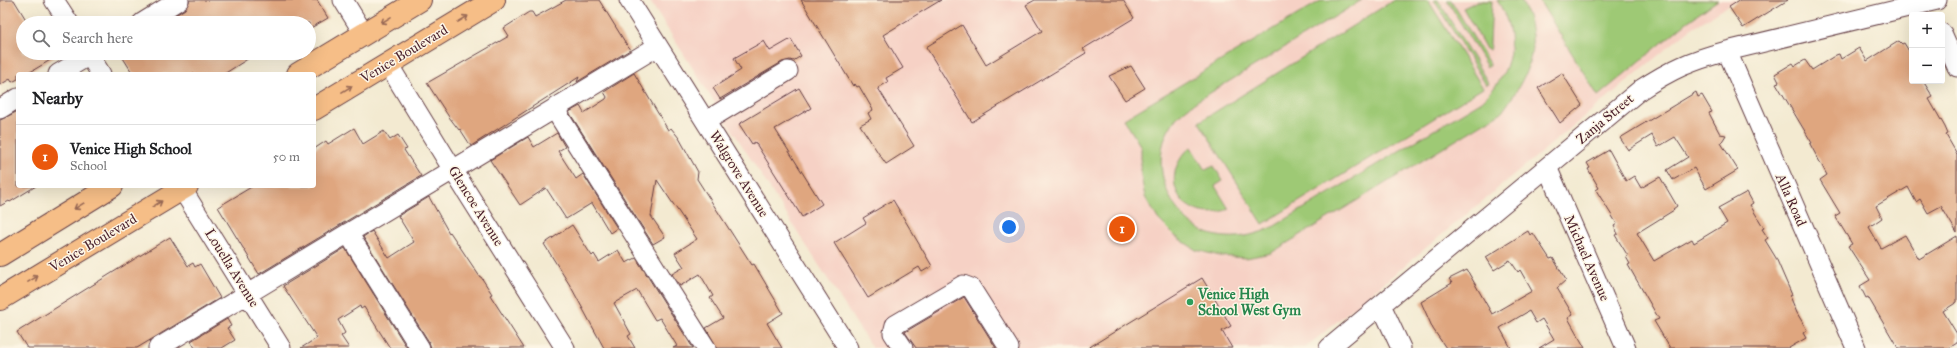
<!DOCTYPE html>
<meta charset="utf-8">
<style>
:root{--surface:#fff;--page:#f6f6f6;--text:#202124;--muted:#757577;--line:#e0e0e0;--accent:#ea580c}
body{margin:0;font-family:"IM FELL Great Primer",serif;background:var(--page);color:var(--text)}
.controls{position:absolute;right:12px;top:12px;display:grid;overflow:hidden;border-radius:4px;box-shadow:0 4px 16px #0002}
.controls button{width:36px;height:36px;display:grid;place-items:center;padding:0;border:0;border-bottom:1px solid var(--line);background:var(--surface);color:var(--text);font:20px sans-serif}
.you{position:absolute;left:1009px;top:227px;width:14px;height:14px;margin:-10px;border:3px solid #fff;border-radius:50%;background:#1a73e8;box-shadow:0 0 0 6px #1a73e833}
.badge{display:grid;place-items:center;width:26px;height:26px;border-radius:50%;background:var(--accent);color:#fff;font-size:13px;font-weight:700}
.pin{position:absolute;translate:-50% -50%;border:2px solid #fff;box-shadow:0 1px 4px #0006}
.list{margin:0;padding:0;list-style:none}
h2{display:flex;justify-content:space-between;align-items:center;height:52px;margin:0;padding:0 16px;font-size:17px}
h2 small{font-size:13px;font-weight:400;color:var(--muted)}
.list li{display:grid;grid-template-columns:26px 1fr auto;gap:12px;align-items:center;box-sizing:border-box;height:64px;padding:0 16px;border-top:1px solid var(--line)}
.list b{display:block;font-size:15px;white-space:nowrap}
.list p{margin:0;font-size:13px;white-space:nowrap;color:var(--muted)}
.list em{font-size:13px;font-style:normal;color:var(--muted)}
.icon{flex:none;width:22px;height:22px;fill:none;stroke:currentColor;stroke-width:2;stroke-linecap:round;stroke-linejoin:round}
.map{position:relative;flex:none;width:1957px;height:348px;overflow:hidden}
.search{position:absolute;background:var(--surface);box-shadow:0 4px 16px #0002;left:16px;top:16px;width:300px;height:44px;display:flex;align-items:center;gap:10px;box-sizing:border-box;padding:0 14px;border-radius:22px;color:var(--muted);font-size:15px}
.panel{position:absolute;background:var(--surface);box-shadow:0 4px 16px #0002;left:16px;top:72px;width:300px;height:116px;border-radius:4px}
.map>svg:first-child{display:block}
.built{fill:#f6d1c5}
.green{fill:#9ec975;stroke:#747450}
.building{fill:#dfa67f}
.lines{fill:none;stroke-linecap:round;stroke-linejoin:round}
.minor-casing{stroke:#633d44;stroke-width:21}
.major-casing{stroke:#633d44;stroke-width:24}
.minor{stroke:#fff;stroke-width:19}
.major{stroke:#f6be87;stroke-width:22}
.oneway{stroke:#976754}
.leisure-dot{fill:#2e9e5b;stroke:#fcf5e5;stroke-width:1.5}
.labels{text-anchor:middle;dominant-baseline:central;stroke-width:3;stroke-linejoin:round;paint-order:stroke}
.street-label{font-size:14px;fill:#4a1f2b;stroke:#fcf5e5}
.leisure-label{font-size:14px;font-weight:bold;fill:#27864d;stroke:#fcf5e5;text-anchor:start}
</style>
<div class="map">
<svg width="1957" height="348" viewBox="0 0 1957 348">
<rect width="100%" height="100%" fill="#fcf5e5"/>
<filter id="ink" filterUnits="userSpaceOnUse"><feTurbulence type="fractalNoise" baseFrequency=".025" numOctaves="2"/><feDisplacementMap in="SourceGraphic" scale="8" xChannelSelector="R" yChannelSelector="G"/><feConvolveMatrix kernelMatrix="1 2 1 2 8 2 1 2 1" color-interpolation-filters="sRGB"/></filter>
<filter id="wash" filterUnits="userSpaceOnUse"><feTurbulence type="fractalNoise" baseFrequency=".012" numOctaves="4" result="noise"/><feDisplacementMap in="SourceGraphic" scale="16" xChannelSelector="R" yChannelSelector="G"/><feGaussianBlur stdDeviation="0.9" result="paint"/><feColorMatrix in="noise" values="0 0 0 0 0 0 0 0 0 0 0 0 0 0 0 0 0 1.4 0 .05"/><feComposite in="paint" operator="in"/></filter>
<g filter="url(#wash)">
<rect width="100%" height="100%" fill="#f3ead1"/>
<!-- built -->
<path class="built" d="M649,0H1737L1689,30L1305,348H872Z"/>
<!-- green -->
<path class="green" d="M1322,0H1362L1197,101C1187,108 1177,115 1171,126C1144,168 1176,235 1226,237C1243,238 1258,234 1273,227L1482,101C1513,72 1520,37 1497,0H1521C1544,44 1529,75 1502,112L1271,253L1246,258L1220,256L1196,250L1175,236L1158,219L1145,197L1141,176V147L1124,119Z
M1394,0H1428L1483,88L1263,224L1199,122Z
M1434,0H1438L1489,84L1486,85Z
M1447,0H1451L1490,65L1487,67Z
M1539,0H1718L1687,22L1598,96Z
M1478,1H1492L1490,44L1491,47L1489,50L1486,49L1463,8Z
M1191,147L1205,170L1214,166L1223,181L1215,186L1229,209C1184,227 1154,178 1191,147Z"/>
<g id="blocks">
<!-- building -->
<path class="building" d="M0,0H14L28,23H23V53H62L27,74H18V79L12,82L10,79L0,85Z
M190,0H317L328,18L309,29V23H178L174,16L185,9Z
M566,0H599L630,50L577,82L579,77L471,146L460,129L459,130L449,117L427,83L509,36L504,28L529,12H532L535,17Z
M801,0H941L883,35L903,68L886,78L888,82L878,88L914,146L886,164L879,154L860,125L871,119L868,113L873,110L859,86L857,87L855,84L853,86Z
M1035,0H1123L1134,18L1083,49L1086,53L972,122L926,47L962,25L986,65L1042,31L1026,5Z
M1740,0H1788L1743,28L1729,7Z
M791,39L801,56L793,61L790,60L782,62L720,99L713,88L741,70L734,58L764,41L770,51Z
M1899,41L1902,44L1904,43L1912,56V81H1923L1933,97L1929,99L1945,127L1948,134L1946,135L1957,154V233L1941,206L1928,213L1920,199L1916,202L1908,187L1876,206L1882,218L1869,227L1881,248L1905,235L1919,259L1957,236V302L1943,311L1957,334V343L1949,348H1898L1868,297L1866,298L1860,286L1870,280L1848,246L1852,244L1835,216L1840,213L1820,180L1827,175L1810,144L1812,143L1776,83L1779,82L1775,74L1793,63L1795,66L1805,60L1812,70L1836,55L1839,54L1841,59L1859,48L1867,61Z
M120,53H257L224,74H133Z
M1131,66L1145,88L1125,100L1109,76Z
M634,73L668,130L671,128L679,138L698,172L697,179L752,265L754,264L783,313L767,323L782,348H717L706,328L723,318L710,298L713,296L700,274L680,286L672,274L684,267L675,253L697,239L657,180L651,216L665,237L653,244L569,112L580,106L584,113L606,99L607,97L604,92Z
M1562,73L1582,105L1560,123L1538,88Z
M799,88L811,108L775,129L822,204L802,217L755,142L752,144L739,124Z
M1696,92L1698,97L1702,95L1712,112L1709,113L1720,134L1726,135L1721,143L1738,170L1706,189L1694,168L1673,180L1667,170L1688,157L1675,137L1658,147L1652,135L1628,150L1620,138Z
M18,111V186H36L10,202L9,201L0,206V120Z
M354,128L363,144L384,131L390,140L398,135L407,149L404,150L421,176L259,274L218,207L253,186H314V149L326,141L328,144Z
M557,133L565,147L558,151L576,179L583,174L617,228L610,233L592,203L566,219L546,188L520,205L490,160L528,137L534,147Z
M1609,150L1626,181L1634,176L1641,188L1660,177L1677,206L1673,209L1674,210L1637,233L1654,261L1692,239L1694,243L1727,223L1718,208L1747,192L1753,203L1750,205L1764,228L1762,229L1768,238L1765,240L1776,258L1792,295L1790,296L1797,313L1807,330L1803,333L1806,338L1789,348H1670L1654,321L1659,319L1628,265L1630,264L1626,257L1628,256L1615,235L1618,234L1614,226L1617,224L1596,190L1599,188L1588,169L1590,168L1587,163Z
M429,197L449,233L450,232L480,277H481L492,294L490,295L524,348H431L429,342L363,237L372,231L389,258L414,242L398,216Z
M893,200L932,266L922,272L919,267L868,298L834,243L866,223L863,218Z
M572,225L588,250L592,256L594,254L599,262L618,250L626,263L636,258L693,348H673L677,346L660,318L655,320L637,290L614,303L631,334L628,336L635,348H604L571,287L544,244Z
M1528,231L1530,235L1533,233L1550,259L1553,258L1566,280L1557,288L1573,315L1568,318L1585,348H1539L1554,339L1542,319L1536,323L1529,311L1500,328L1511,348H1446L1433,329L1421,302L1452,283L1449,279L1467,270L1492,314L1532,291L1520,270L1518,272L1510,260L1494,270L1486,257Z
M170,237L188,266L193,263L195,267L200,264L220,298L137,348H27L17,332Z
M345,248L407,348H390L364,307L361,309L360,306L338,320L345,333L341,336L349,348H301L317,338L283,286Z
M1202,278L1231,326L1222,331L1232,348H1088Z
M964,297L996,348H916L905,332Z
M227,319L231,326L227,328L235,340L222,348H195L191,341Z"/>
</g>
</g>
<g filter="url(#ink)">
<use href="#blocks" fill-opacity="0" stroke="#633d44" stroke-width="1"/>
<g class="lines">
<defs>
<path id="minor" d="M54,0L69,23
M343,0L364,34
M629,0L848,348
M142,23L179,0
M1942,33L1957,67
M1727,51L1856,348
M88,53L101,74
M388,64L453,170L565,348
M58,74L93,53
M0,109L18,98
M555,110L706,348
M706,121L788,71
M1547,167L1626,348
M182,189L281,348
M348,233L420,348
M1381,305L1401,348
M158,348L658,46
M903,348L893,333L895,325L963,285L971,288L1009,348
M1329,348L1640,90C1672,69 1690,61 1727,51L1937,0"/>
<path id="major" d="M298,74L420,0
M314,109L494,0
M0,255L112,186
M0,299L187,186"/>
</defs>
<!-- minor casing -->
<use href="#minor" class="minor-casing"/>
<!-- major casing -->
<use href="#major" class="major-casing"/>
<!-- minor -->
<use href="#minor" class="minor"/>
<!-- major -->
<use href="#major" class="major"/>
</g>
<!-- one-way arrows -->
<defs><path id="oneway-shaft" d="M-6 0H5M1.5-3L5.5 0L1.5 3" fill="none" stroke-width="1.6" stroke-linecap="round" stroke-linejoin="round"/></defs>
<g class="oneway">
<use href="#oneway-shaft" transform="translate(463 19) rotate(-31)"/>
<use href="#oneway-shaft" transform="translate(386 20) rotate(148)"/>
<use href="#oneway-shaft" transform="translate(347 89) rotate(-31)"/>
<use href="#oneway-shaft" transform="translate(157 204) rotate(-31)"/>
<use href="#oneway-shaft" transform="translate(79 206) rotate(149)"/>
<use href="#oneway-shaft" transform="translate(33 279) rotate(-31)"/>
</g>
</g>
<!-- markers -->
<circle class="leisure-dot" cx="1190" cy="302" r="4"/>
<g class="labels">
<!-- street labels -->
<g class="street-label">
<text transform="translate(404 54) rotate(-31)">Venice Boulevard</text>
<text transform="translate(1605 119) rotate(-40)">Zanja Street</text>
<text transform="translate(739 174) rotate(58)">Walgrove Avenue</text>
<text transform="translate(1791 200) rotate(66)">Alla Road</text>
<text transform="translate(476 206) rotate(58)">Glencoe Avenue</text>
<text transform="translate(93 243) rotate(-31)">Venice Boulevard</text>
<text transform="translate(1587 258) rotate(66)">Michael Avenue</text>
<text transform="translate(232 268) rotate(58)">Louella Avenue</text>
</g>
<!-- leisure labels -->
<g class="leisure-label">
<text x="1198" y="294">Venice High<tspan x="1198" dy="16">School West Gym</tspan></text>
</g>
</g>
</svg>
<div class="controls">
<button>+</button>
<button>−</button>
</div>
<div class="you"></div>
<div class="pin badge" style="left:1122px;top:229px">1</div>
<div class="search"><svg class="icon" aria-label="search" viewBox="0 0 24 24"><circle cx="10" cy="10" r="6"/><path d="M15 15l6 6"/></svg>Search here</div>
<section class="panel">
<h2>Nearby<small></small></h2>
<ul class="list">
<li><span class="badge">1</span><div><b>Venice High School</b><p>School</p></div><em>50 m</em></li>
</ul>
</section>
</div>
